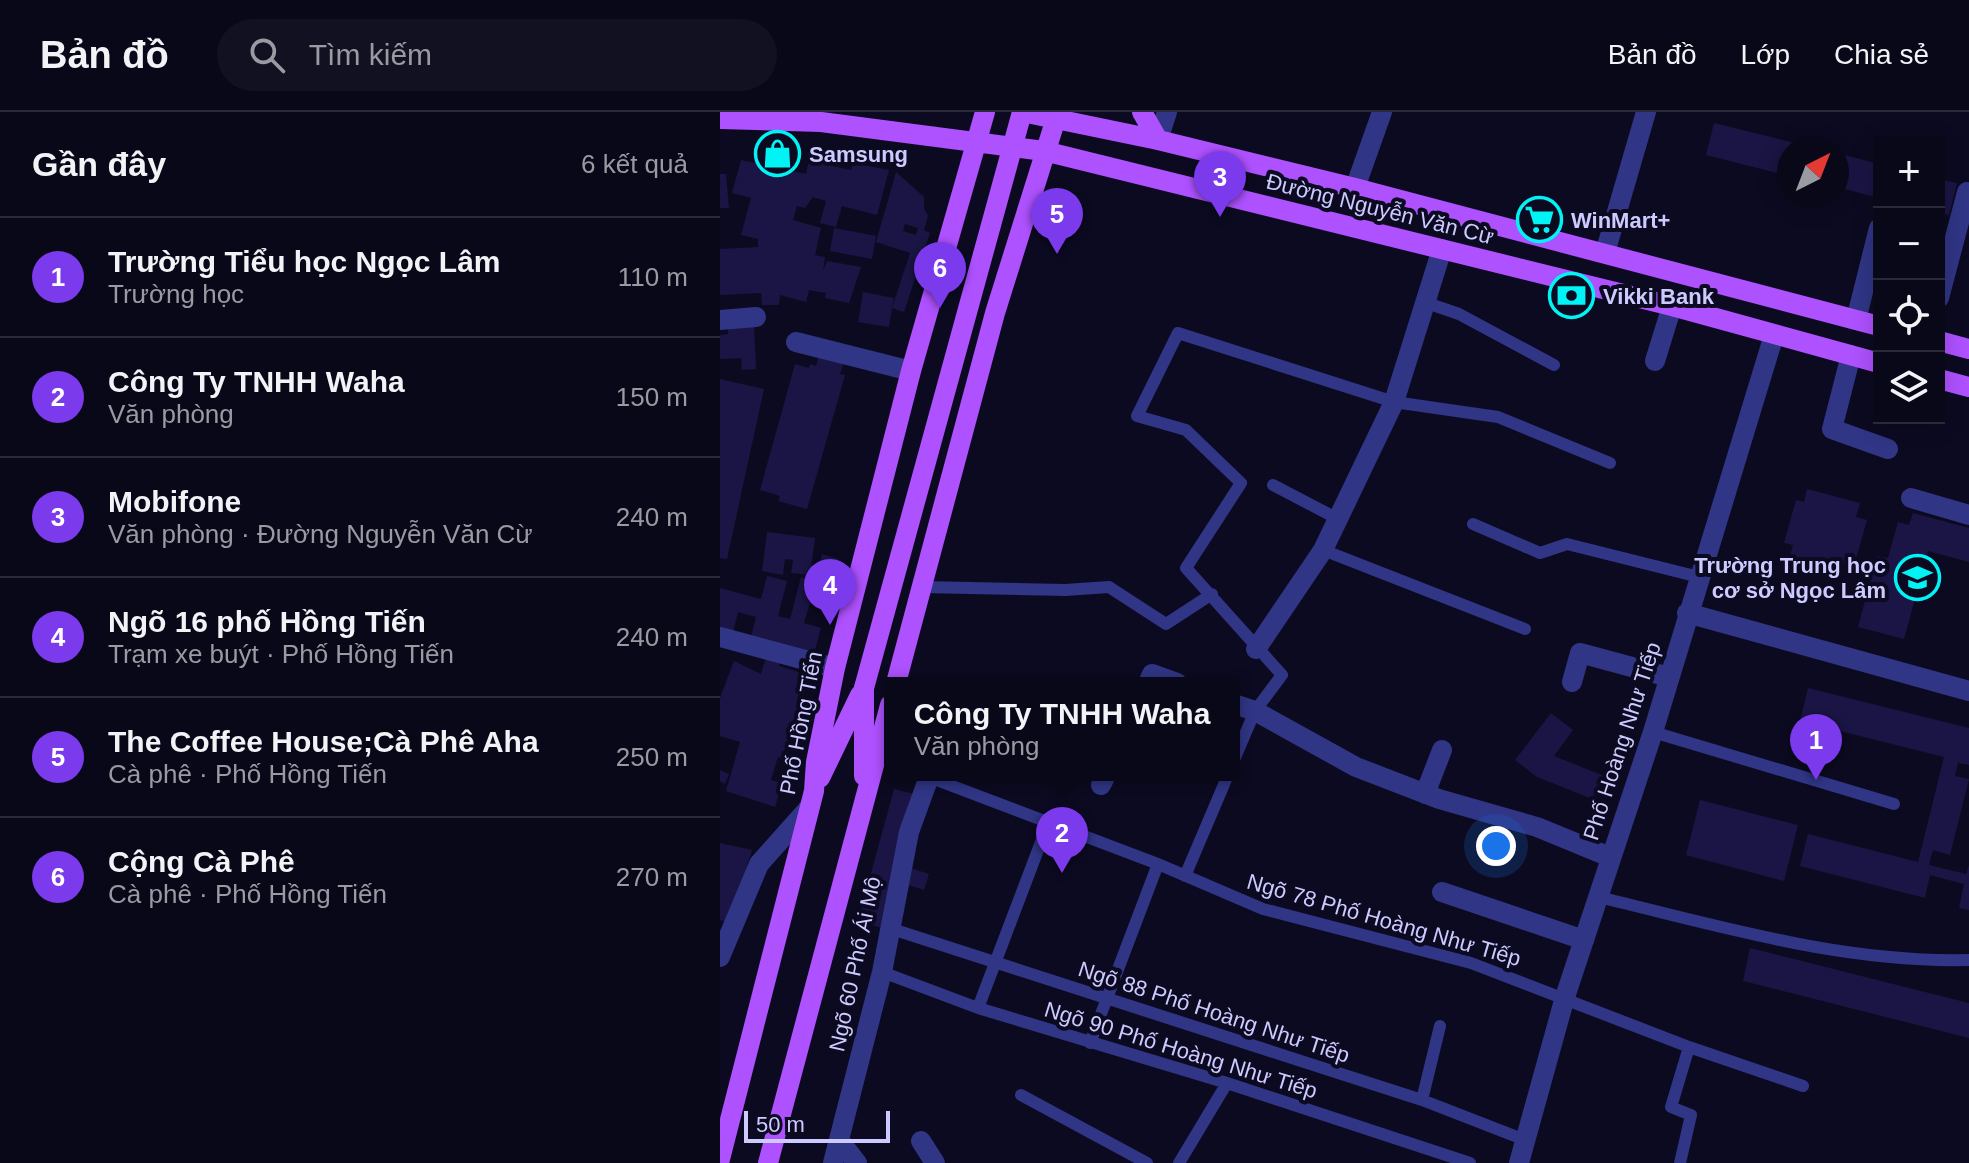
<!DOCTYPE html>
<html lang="vi">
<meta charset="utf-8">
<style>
:root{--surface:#090819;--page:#121122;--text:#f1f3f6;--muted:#999aa2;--line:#292938;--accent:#7c3aed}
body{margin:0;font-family:Helvetica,sans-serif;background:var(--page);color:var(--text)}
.controls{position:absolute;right:24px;top:24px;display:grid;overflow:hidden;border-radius:0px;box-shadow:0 4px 20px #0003}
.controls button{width:72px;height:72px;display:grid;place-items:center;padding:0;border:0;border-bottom:2px solid var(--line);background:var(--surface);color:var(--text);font:40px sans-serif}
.compass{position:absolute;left:1057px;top:24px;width:72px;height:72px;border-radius:50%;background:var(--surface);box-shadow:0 4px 20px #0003;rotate:42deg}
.scale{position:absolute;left:24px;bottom:20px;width:146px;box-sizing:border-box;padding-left:8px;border:4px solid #cccaff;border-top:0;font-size:22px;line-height:28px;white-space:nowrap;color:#cccaff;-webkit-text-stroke:6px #0c0a21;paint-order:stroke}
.you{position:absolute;left:776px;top:734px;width:28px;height:28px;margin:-20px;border:6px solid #fff;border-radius:50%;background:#1a73e8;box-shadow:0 0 0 12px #1a73e833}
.badge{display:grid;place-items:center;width:52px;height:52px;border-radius:50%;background:var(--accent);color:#fff;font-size:26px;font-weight:700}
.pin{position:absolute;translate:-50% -66px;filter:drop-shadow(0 2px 4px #0008)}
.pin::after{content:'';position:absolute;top:42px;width:28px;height:24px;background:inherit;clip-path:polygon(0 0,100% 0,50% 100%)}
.popup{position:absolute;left:164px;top:565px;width:356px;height:104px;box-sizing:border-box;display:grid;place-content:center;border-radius:0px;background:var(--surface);filter:drop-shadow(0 2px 6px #0005);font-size:26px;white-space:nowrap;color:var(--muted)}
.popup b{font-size:30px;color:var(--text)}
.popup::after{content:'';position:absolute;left:50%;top:100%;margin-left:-16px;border:16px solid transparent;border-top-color:var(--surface)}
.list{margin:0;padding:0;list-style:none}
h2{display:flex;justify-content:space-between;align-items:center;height:104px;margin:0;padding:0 32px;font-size:34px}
h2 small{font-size:26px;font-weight:400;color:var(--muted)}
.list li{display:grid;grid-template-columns:52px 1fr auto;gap:24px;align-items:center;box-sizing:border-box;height:120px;padding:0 32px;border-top:2px solid var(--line)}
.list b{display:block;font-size:30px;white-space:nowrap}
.list p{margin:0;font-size:26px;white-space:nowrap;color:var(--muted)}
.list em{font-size:26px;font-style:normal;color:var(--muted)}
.icon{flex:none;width:44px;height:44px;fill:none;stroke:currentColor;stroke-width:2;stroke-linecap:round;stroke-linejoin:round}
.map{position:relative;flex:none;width:1249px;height:1051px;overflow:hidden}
header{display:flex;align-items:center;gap:48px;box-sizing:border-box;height:112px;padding:0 40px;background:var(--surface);border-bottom:2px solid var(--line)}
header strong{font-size:38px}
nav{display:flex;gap:44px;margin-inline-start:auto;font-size:28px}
.search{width:560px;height:72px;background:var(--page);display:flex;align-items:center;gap:20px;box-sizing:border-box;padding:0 28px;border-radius:44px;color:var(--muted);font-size:30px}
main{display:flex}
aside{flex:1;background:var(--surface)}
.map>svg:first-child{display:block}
.building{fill:#1a1544;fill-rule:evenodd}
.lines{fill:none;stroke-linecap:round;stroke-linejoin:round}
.service{stroke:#303585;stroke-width:12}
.minor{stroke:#303585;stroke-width:20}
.tertiary{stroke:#303585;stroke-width:20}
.primary{stroke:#ae51ff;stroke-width:20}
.primary-bridge{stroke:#ae51ff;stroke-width:20}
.labels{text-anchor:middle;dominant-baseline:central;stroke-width:8;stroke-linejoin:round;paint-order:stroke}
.poi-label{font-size:22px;font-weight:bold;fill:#cccaff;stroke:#0c0a21;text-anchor:start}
.street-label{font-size:22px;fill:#cccaff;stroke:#0c0a21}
</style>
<header>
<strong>Bản đồ</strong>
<div class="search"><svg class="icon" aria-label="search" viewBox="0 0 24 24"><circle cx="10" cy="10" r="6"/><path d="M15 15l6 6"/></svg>Tìm kiếm</div>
<nav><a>Bản đồ</a><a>Lớp</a><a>Chia sẻ</a></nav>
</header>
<main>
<aside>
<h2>Gần đây<small>6 kết quả</small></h2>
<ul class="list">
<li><span class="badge">1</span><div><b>Trường Tiểu học Ngọc Lâm</b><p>Trường học</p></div><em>110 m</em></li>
<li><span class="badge">2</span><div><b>Công Ty TNHH Waha</b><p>Văn phòng</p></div><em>150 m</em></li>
<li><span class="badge">3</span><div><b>Mobifone</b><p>Văn phòng · Đường Nguyễn Văn Cừ</p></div><em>240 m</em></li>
<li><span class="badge">4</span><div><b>Ngõ 16 phố Hồng Tiến</b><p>Trạm xe buýt · Phố Hồng Tiến</p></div><em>240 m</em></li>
<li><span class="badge">5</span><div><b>The Coffee House;Cà Phê Aha</b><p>Cà phê · Phố Hồng Tiến</p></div><em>250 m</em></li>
<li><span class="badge">6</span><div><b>Cộng Cà Phê</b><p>Cà phê · Phố Hồng Tiến</p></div><em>270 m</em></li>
</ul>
</aside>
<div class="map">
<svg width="1249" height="1051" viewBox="0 0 1249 1051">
<rect width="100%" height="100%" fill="#0c0a21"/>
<!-- building -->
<path class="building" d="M994,11L1091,35V36H1069V64L986,43Z
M1117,41L1159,52V86L1117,75Z
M21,48L86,62L89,49L131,58L133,51L169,58L157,103L122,94L116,115L100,111L106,89L93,85L85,96L77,94L73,108L101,116L95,143L105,145L103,159L107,149L141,155L129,191L105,186L106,181L89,178L86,190L60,183L59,193H42L41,181L0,183V137L38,135V127L21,123L31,86L12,81Z
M176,60L204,85V96L208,104L204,118L210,121L184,200L172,196L169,215L138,210L143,180L174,186L172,196L190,141L156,130ZM185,112L198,116L196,123L183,119Z
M0,62H6L9,96H0Z
M1219,67L1237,71L1229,103L1219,101Z
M114,116L156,124L152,147L110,139Z
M8,209L34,212L36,257L22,258L21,246L0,247V223L8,222Z
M99,243L124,250L120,262L125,263L87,397L58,389L60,384L40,378L75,252L89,256L90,252L96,254Z
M0,267L44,277L7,447L0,446Z
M1087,377L1140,391L1136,405L1147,408L1135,450L1125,447L1121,460L1069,446L1073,433L1064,431L1076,388L1084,390Z
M1193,401L1249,416V450L1208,439L1184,527L1138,515L1157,444L1168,446L1178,410L1189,413Z
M47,420L95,426L90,463L71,461L73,448L65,447L63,463L42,459Z
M102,442L119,447L106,495L90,491L84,511L101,516L94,542L31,525L36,505L18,500L13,520L0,516V476L41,487L47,464L67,469L58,504L70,507L81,465L95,469Z
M47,542L61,547L59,554L88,563L62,646L58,645L51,668L62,671L55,695L6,679L20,630L0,624V586L14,549L41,562Z
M1088,576L1249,616V653L1238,651L1235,664L1249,667L1230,743L1213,738L1209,753L1246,762L1249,753V798L1239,796L1244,772L1210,763L1205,786L1080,754L1088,722L1198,750L1224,645L1080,609Z
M831,601L853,618L834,644L884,664L875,688L817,665L795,648Z
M0,658L9,662L5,672L0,669Z
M174,677L198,683L162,816L138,809Z
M980,688L1078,713L1064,769L966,743Z
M0,731L32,738L10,811L0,808Z
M184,754L209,762L204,778L179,770Z
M1030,836L1249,891V926L1023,869Z"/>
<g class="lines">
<!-- service -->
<path class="service" d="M704,190L739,202L834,253
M553,373L618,407
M753,412L820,441L847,432L979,465
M603,438L805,517
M201,475L345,478L389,475L446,512L492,482
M933,620L1174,692
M514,648L535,599L562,563L466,456L521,371L466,318L417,304L458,221L674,290L778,305L890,351
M206,664L438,752L543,797L751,851L969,935L1083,974
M465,764L508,663
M878,785C1001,814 1121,851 1249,848
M169,816L702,988L805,1028
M162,860L258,896L507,971L750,1051
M258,896L329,709
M370,931L438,752
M301,983L427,1051
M702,988L720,914
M459,1051L507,971
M960,1051L971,1003L951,995L969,935"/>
<!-- minor -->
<path class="minor" d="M438,28L447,0
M635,76L662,0
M885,141L926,0
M1219,186L1247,80
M0,208L36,205
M1136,208L1159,116
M76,230L191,259
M1131,243L1112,317L1168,337
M935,249L952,194
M1191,386L1249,403
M967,501L1249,579
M0,525L115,556
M536,537L603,438L674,290L722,137
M852,570L860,541L949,565
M428,571L432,562L457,571
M514,592L535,599L636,655L719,687L817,715L890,745
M381,673L386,663
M705,682L722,638
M722,780L864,828
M0,845L39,752L88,697
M120,1029L137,1051
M201,1029L215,1051
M113,1051L162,860L189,720L209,665"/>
<!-- tertiary -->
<path class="tertiary" d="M799,1051L845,885L933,620L1054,223"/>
<!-- primary -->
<path class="primary" d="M302,0L438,28L635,76L1159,214
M422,0L438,28
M0,7L101,10L324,39L952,194L1159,251
M1219,229L1249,237
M1219,267L1249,275
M176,571L275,201L338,0
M144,664V576
M100,666L140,583
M0,1047L94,679L96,650L115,556L191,259L265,0
M48,1051L170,593"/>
<!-- primary-bridge -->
<path class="primary-bridge" d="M144,576L302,0"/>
</g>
<!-- icons -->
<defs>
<symbol id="shop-ring" viewBox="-11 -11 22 22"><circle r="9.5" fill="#0c0a21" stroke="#00f3f5" stroke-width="1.5"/><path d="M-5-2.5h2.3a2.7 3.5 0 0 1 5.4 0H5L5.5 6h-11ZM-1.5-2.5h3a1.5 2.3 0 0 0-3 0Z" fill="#00f3f5"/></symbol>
<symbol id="supermarket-ring" viewBox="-11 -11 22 22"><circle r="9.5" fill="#0c0a21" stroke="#00f3f5" stroke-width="1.5"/><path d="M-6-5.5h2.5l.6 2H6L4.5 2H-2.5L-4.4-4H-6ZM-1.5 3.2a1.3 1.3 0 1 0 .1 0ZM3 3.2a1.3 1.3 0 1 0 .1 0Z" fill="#00f3f5"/></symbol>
<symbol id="bank-ring" viewBox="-11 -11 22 22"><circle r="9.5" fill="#0c0a21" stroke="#00f3f5" stroke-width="1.5"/><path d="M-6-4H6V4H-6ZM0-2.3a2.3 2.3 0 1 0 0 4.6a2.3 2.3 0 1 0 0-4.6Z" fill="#00f3f5"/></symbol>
<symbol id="school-ring" viewBox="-11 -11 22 22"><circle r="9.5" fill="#0c0a21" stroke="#00f3f5" stroke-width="1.5"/><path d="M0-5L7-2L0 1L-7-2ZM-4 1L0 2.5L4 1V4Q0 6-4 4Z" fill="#00f3f5"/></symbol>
</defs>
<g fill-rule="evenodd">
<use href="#shop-ring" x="32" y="16" width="51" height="51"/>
<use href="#supermarket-ring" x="794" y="82" width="51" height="51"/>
<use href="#bank-ring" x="826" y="158" width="51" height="51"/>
<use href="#school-ring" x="1172" y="440" width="51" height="51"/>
</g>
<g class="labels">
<!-- poi labels -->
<g class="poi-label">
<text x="89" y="42">Samsung</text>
<text x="851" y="108">WinMart+</text>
<text x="883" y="184">Vikki Bank</text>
<text x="1166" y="453" text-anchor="end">Trường Trung học<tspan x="1166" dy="25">cơ sở Ngọc Lâm</tspan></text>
</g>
<!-- street labels -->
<g class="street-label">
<text transform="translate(660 97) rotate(14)">Đường Nguyễn Văn Cừ</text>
<text transform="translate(81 611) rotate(-79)">Phố Hồng Tiến</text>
<text transform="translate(902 629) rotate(-72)">Phố Hoàng Như Tiếp</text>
<text transform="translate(664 808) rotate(16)">Ngõ 78 Phố Hoàng Như Tiếp</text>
<text transform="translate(135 852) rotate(-78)">Ngõ 60 Phố Ái Mộ</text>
<text transform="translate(494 900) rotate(18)">Ngõ 88 Phố Hoàng Như Tiếp</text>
<text transform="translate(461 938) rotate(17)">Ngõ 90 Phố Hoàng Như Tiếp</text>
</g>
</g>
</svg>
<div class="controls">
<button>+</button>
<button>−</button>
<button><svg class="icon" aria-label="locate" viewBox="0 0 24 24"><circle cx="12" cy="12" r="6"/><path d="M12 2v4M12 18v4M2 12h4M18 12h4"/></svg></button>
<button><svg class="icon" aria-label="layers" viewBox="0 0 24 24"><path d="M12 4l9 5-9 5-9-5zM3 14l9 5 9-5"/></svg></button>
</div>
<svg class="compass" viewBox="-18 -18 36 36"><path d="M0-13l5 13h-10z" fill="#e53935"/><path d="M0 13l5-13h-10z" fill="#999aa2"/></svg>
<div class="scale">50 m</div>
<div class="you"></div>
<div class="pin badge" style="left:1096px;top:668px">1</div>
<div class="pin badge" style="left:342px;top:761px">2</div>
<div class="popup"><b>Công Ty TNHH Waha</b>Văn phòng</div>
<div class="pin badge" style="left:500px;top:105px">3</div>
<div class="pin badge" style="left:110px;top:513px">4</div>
<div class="pin badge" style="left:337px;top:142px">5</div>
<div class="pin badge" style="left:220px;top:196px">6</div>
</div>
</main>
